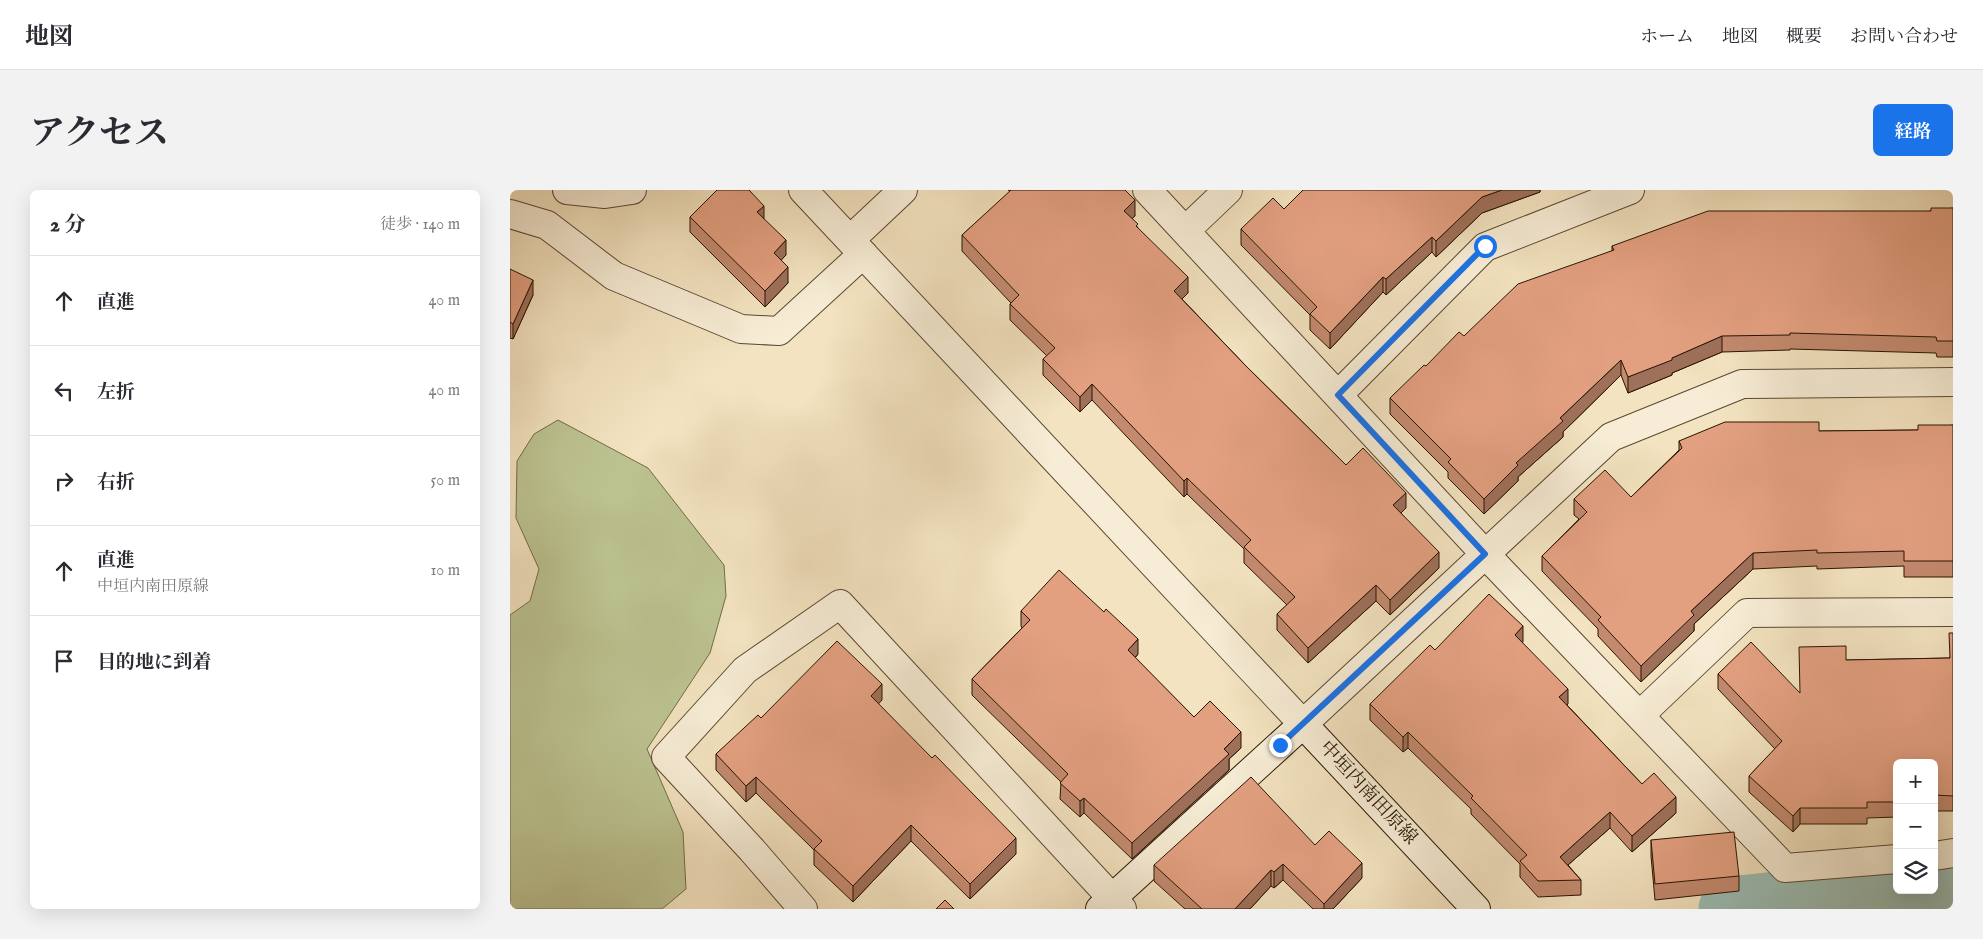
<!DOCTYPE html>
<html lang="ja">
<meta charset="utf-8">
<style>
:root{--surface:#fff;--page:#f2f2f3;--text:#2b2b33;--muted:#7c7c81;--line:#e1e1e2;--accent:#1a73e8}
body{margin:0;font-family:"IM FELL English","Noto Serif JP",serif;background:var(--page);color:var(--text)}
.controls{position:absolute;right:15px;bottom:15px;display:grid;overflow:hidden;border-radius:8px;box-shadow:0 5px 20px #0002}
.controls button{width:45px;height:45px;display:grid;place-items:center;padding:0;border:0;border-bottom:1px solid var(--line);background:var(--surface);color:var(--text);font:25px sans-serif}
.stop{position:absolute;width:15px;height:15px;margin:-11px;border:4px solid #1a73e8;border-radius:50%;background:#fff}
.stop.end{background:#1a73e8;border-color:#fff;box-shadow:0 1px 5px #0008}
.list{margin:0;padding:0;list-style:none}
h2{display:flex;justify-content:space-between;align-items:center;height:65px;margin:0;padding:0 20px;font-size:21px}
h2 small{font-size:16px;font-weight:400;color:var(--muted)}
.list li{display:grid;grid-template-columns:32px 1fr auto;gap:15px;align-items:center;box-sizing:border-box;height:90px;padding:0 20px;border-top:1px solid var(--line)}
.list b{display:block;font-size:19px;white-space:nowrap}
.list p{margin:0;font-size:16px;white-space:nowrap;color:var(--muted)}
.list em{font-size:16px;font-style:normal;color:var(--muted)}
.icon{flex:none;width:28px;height:28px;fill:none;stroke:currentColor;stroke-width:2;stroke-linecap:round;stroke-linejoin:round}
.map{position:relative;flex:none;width:1443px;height:719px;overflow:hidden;border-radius:8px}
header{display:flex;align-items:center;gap:30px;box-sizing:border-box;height:70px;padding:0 25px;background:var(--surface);border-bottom:1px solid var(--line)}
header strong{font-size:24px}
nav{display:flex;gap:28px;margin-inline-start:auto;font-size:18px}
.intro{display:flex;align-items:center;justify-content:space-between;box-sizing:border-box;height:120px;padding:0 30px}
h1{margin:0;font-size:35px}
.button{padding:12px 22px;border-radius:8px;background:var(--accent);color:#fff;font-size:18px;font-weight:700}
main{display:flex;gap:30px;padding:0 30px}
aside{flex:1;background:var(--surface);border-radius:8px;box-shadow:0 5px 20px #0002}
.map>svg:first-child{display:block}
.green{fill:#bcc391;stroke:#726c49}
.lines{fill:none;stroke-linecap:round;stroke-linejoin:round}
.river{stroke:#9bbeb6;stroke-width:65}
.minor-casing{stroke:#5b4831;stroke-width:30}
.tertiary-casing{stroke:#5b4831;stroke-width:30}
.secondary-casing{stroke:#281401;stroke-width:30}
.minor{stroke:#f7edd6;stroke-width:28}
.tertiary{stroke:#f7edd6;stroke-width:28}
.secondary{stroke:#f7edd6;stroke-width:28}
.wall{fill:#c38a6f;stroke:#281401}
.shaded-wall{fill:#9f705a;stroke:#281401}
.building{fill:#e3a081;stroke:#281401}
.route{stroke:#1a73e8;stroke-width:6}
.labels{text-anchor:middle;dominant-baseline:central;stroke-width:4;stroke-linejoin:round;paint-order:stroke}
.street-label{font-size:19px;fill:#281401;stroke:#f7edd6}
</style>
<header>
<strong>地図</strong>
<nav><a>ホーム</a><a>地図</a><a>概要</a><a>お問い合わせ</a></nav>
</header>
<div class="intro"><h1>アクセス</h1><a class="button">経路</a></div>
<main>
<aside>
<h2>2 分<small>徒歩 · 140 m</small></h2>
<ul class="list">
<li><svg class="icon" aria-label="ahead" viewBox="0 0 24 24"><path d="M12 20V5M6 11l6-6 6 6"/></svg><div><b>直進</b></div><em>40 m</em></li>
<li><svg class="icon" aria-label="left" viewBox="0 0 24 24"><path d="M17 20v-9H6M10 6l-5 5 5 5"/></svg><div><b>左折</b></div><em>40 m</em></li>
<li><svg class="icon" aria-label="right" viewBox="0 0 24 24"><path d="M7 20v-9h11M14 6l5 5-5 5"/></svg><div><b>右折</b></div><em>50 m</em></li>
<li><svg class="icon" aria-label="ahead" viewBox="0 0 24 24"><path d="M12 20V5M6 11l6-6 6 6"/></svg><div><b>直進</b><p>中垣内南田原線</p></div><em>10 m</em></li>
<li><svg class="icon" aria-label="arrive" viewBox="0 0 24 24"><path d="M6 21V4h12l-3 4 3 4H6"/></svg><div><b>目的地に到着</b></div></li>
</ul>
</aside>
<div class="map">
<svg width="1443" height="719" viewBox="0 0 1443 719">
<rect width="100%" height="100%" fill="#f3e3c0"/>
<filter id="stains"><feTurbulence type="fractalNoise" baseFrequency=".004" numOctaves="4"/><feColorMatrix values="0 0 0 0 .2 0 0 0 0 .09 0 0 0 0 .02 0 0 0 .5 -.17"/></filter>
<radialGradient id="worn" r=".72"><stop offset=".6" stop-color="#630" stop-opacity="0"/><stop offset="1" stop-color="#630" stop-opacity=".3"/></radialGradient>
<!-- green -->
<path class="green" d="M48,230L138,278L214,375L216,406L200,463L137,559L173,642L176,699L152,719H0V425L20,411L29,379L6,328L7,271L24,244Z"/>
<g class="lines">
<!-- river -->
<path class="river" d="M1221,719L1294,711L1423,700"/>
<defs>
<path id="minor" d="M57,0L95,4L122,0
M637,0L975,364L1275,678L1387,669
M0,24L37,35L104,86L231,139L269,141L353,64
M675,41L718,0
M828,205L975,57L1120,0
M1130,525L1237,423L1443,422
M793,534L1101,247L1232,194L1443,192
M1424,666L1443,663
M293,719L242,660L156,567L235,480L330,414L612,719"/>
<path id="tertiary" d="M293,0L793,534
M340,50L393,0"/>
<path id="secondary" d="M590,719L793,534L966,719"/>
</defs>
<!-- minor casing -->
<use href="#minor" class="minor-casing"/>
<!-- tertiary casing -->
<use href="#tertiary" class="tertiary-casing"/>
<!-- secondary casing -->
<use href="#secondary" class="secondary-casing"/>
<!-- minor -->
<use href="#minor" class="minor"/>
<!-- tertiary -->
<use href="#tertiary" class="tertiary"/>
<!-- secondary -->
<use href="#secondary" class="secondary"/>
</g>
<!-- wall -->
<path class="wall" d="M498,0H615L625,26L622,28L628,38L678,103L672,109L735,175L836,275L896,318L891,323L929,378L880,425L866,411L798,473L767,440V424L777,415L734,373V359L677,304L674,307L582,210L570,222L533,185V169L537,166L500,130V114L501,113L452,61V45L500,2Z
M1030,0V2L972,23L926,67L922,62L876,105L873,102L820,159L800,140V125L731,55V39Z
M1443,18V167H1427L1426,163L1280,159V160L1212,162L1162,183V185L1118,203L1111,185L1053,242V247L1008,287V291L974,324L938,288V282L880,224V208L916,176L954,146L1102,61V56L1421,21Z
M180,27L254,29L276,65L271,70L278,93L255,117L180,42Z
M0,79L23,105L3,149L0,148Z
M1443,235V387H1394V376L1307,379V376L1243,379L1184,434V441L1131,492L1088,446V439L1032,381V366L1069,329L1064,325V309L1121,307L1169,260V251L1309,241L1408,240Z
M511,421L628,464L625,468L684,527L731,558L719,569V580L622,669L574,623L570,627L550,609L551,592L462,505V489L512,438L511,436Z
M1443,443V621H1424V573H1387V627L1357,628V634H1290L1283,642L1239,602V586L1265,559L1208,499V484L1289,503L1336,470L1440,468Z
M1013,452L1012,453L1058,514L1057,515L1132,594L1166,623L1122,662L1100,638L1058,675L1071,690V705L1028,707L1010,687V674L961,624V619L898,558L893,562L860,530V514L925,460Z
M372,510L368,514L506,664L460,709L401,651L343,712L304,675V660L246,603L236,612L206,580V564L251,528Z
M1141,650L1229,686V701L1145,710L1141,666Z
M805,655L852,688L823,719H803L773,690L764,698L761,696L740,719H675L644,691V675Z"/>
<!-- shaded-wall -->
<path class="shaded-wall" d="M992,0H1030V2L972,23L926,67V51L972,7Z
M625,10V26L614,36V21Z
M254,16V31L247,22Z
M922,47V62L876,105V89Z
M276,50V65L264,78V63Z
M278,77V93L255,117V101Z
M678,87V103L664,117V101Z
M873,87V102L820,159V143Z
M23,90V105L3,149V134Z
M1212,146V162L1162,183V185L1118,203V187Z
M1111,170V185L1053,242V247L1008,287V291L974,324V309L1006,273L1050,228Z
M582,194V210L570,222V207Z
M677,288V304L674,307V291Z
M896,303V318L883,331V315Z
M929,362V378L880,425V410Z
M1243,363V379L1184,434V441L1131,492V476L1181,421Z
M866,395V411L798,473V458Z
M1013,436V452L1005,461V445Z
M628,449V464L618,476V460Z
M372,494V510L361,522V506Z
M1058,499V514L1049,523V507Z
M731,542V558L719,569V580L622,669V653Z
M898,542V558L893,562V547Z
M246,587V603L236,612V596Z
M1166,607V623L1122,662V646Z
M574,608V623L570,627V611Z
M1290,618V634L1283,642V626Z
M1100,622V638L1050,682V667Z
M401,635V651L343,712V696Z
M506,648V664L460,709V694Z
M852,673V688L823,719H814V714Z
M773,674V690L764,698V682Z
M761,680V696L740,719H725Z"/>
<!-- building -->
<path class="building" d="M207,0H239L254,16L247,22L276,50L264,63L278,77L255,101L180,27Z
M501,0H615L625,10L614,21L628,34L626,36L678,87L664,101L735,175L836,275L853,258L896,303L883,315L929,362L880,410L866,395L798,458L767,424L785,407L734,357L741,350L677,288L674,291L582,194L570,207L533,169L545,158L500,114L509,105L452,45Z
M793,0H992L972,7L926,51L922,47L876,89L873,87L820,143L800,124L807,117L731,39L763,8L774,19Z
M1421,18H1443V151H1427L1426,147L1280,143V145L1212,146L1162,168V170L1118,187L1111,170L1050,228L1053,231L1006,273L1008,275L974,309L938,272L941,269L880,208L914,175L916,176L949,142L954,146L1008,94L1104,60L1102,56L1198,21H1421Z
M0,79L23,90L3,134L0,132Z
M1215,232H1309V241L1408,240V235H1443V371H1394V361L1307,363V360L1243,363L1181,421L1184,425L1131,476L1088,430L1091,427L1032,366L1077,322L1064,309L1095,280L1121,307L1172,258L1169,251Z
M549,380L594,422L596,419L628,449L618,460L684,527L700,511L731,542L714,559L719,564L622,653L574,608L570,611L550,593L558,584L462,489L520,430L511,421Z
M979,404L1013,436L1005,445L1058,499L1049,507L1132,594L1144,583L1166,607L1122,646L1100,622L1050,667L1071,690L1028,691L1010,671L1017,665L961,608L963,606L898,542L893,547L860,514L920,455L925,460Z
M1439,443H1443V606L1424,605V573H1387V612H1357V618H1290L1283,626L1239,586L1272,551L1208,484L1241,452L1290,503L1289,457L1336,456V470L1440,468Z
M327,451L372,494L361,506L422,568L425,565L506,648L460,694L401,635L343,696L304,659L312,651L246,587L236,596L206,564L248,525L251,528Z
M741,587L805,655L819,641L852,673L814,714L773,674L764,682L761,680L725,719H692L644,675Z
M1224,642L1229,686L1145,694L1141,650Z
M435,710L444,719H426Z"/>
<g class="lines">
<!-- route -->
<path class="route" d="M770,555L975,364L828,205L975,56"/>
</g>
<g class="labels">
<!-- street labels -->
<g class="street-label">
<text transform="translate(858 603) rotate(47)">中垣内南田原線</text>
</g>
</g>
<rect width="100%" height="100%" filter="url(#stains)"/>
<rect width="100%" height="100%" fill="url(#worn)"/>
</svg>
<div class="controls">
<button>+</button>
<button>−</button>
<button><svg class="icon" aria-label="layers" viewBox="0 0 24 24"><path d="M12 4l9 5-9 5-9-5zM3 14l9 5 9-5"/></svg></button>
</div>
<div class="stop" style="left:975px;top:56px"></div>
<div class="stop end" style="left:770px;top:555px"></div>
</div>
</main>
